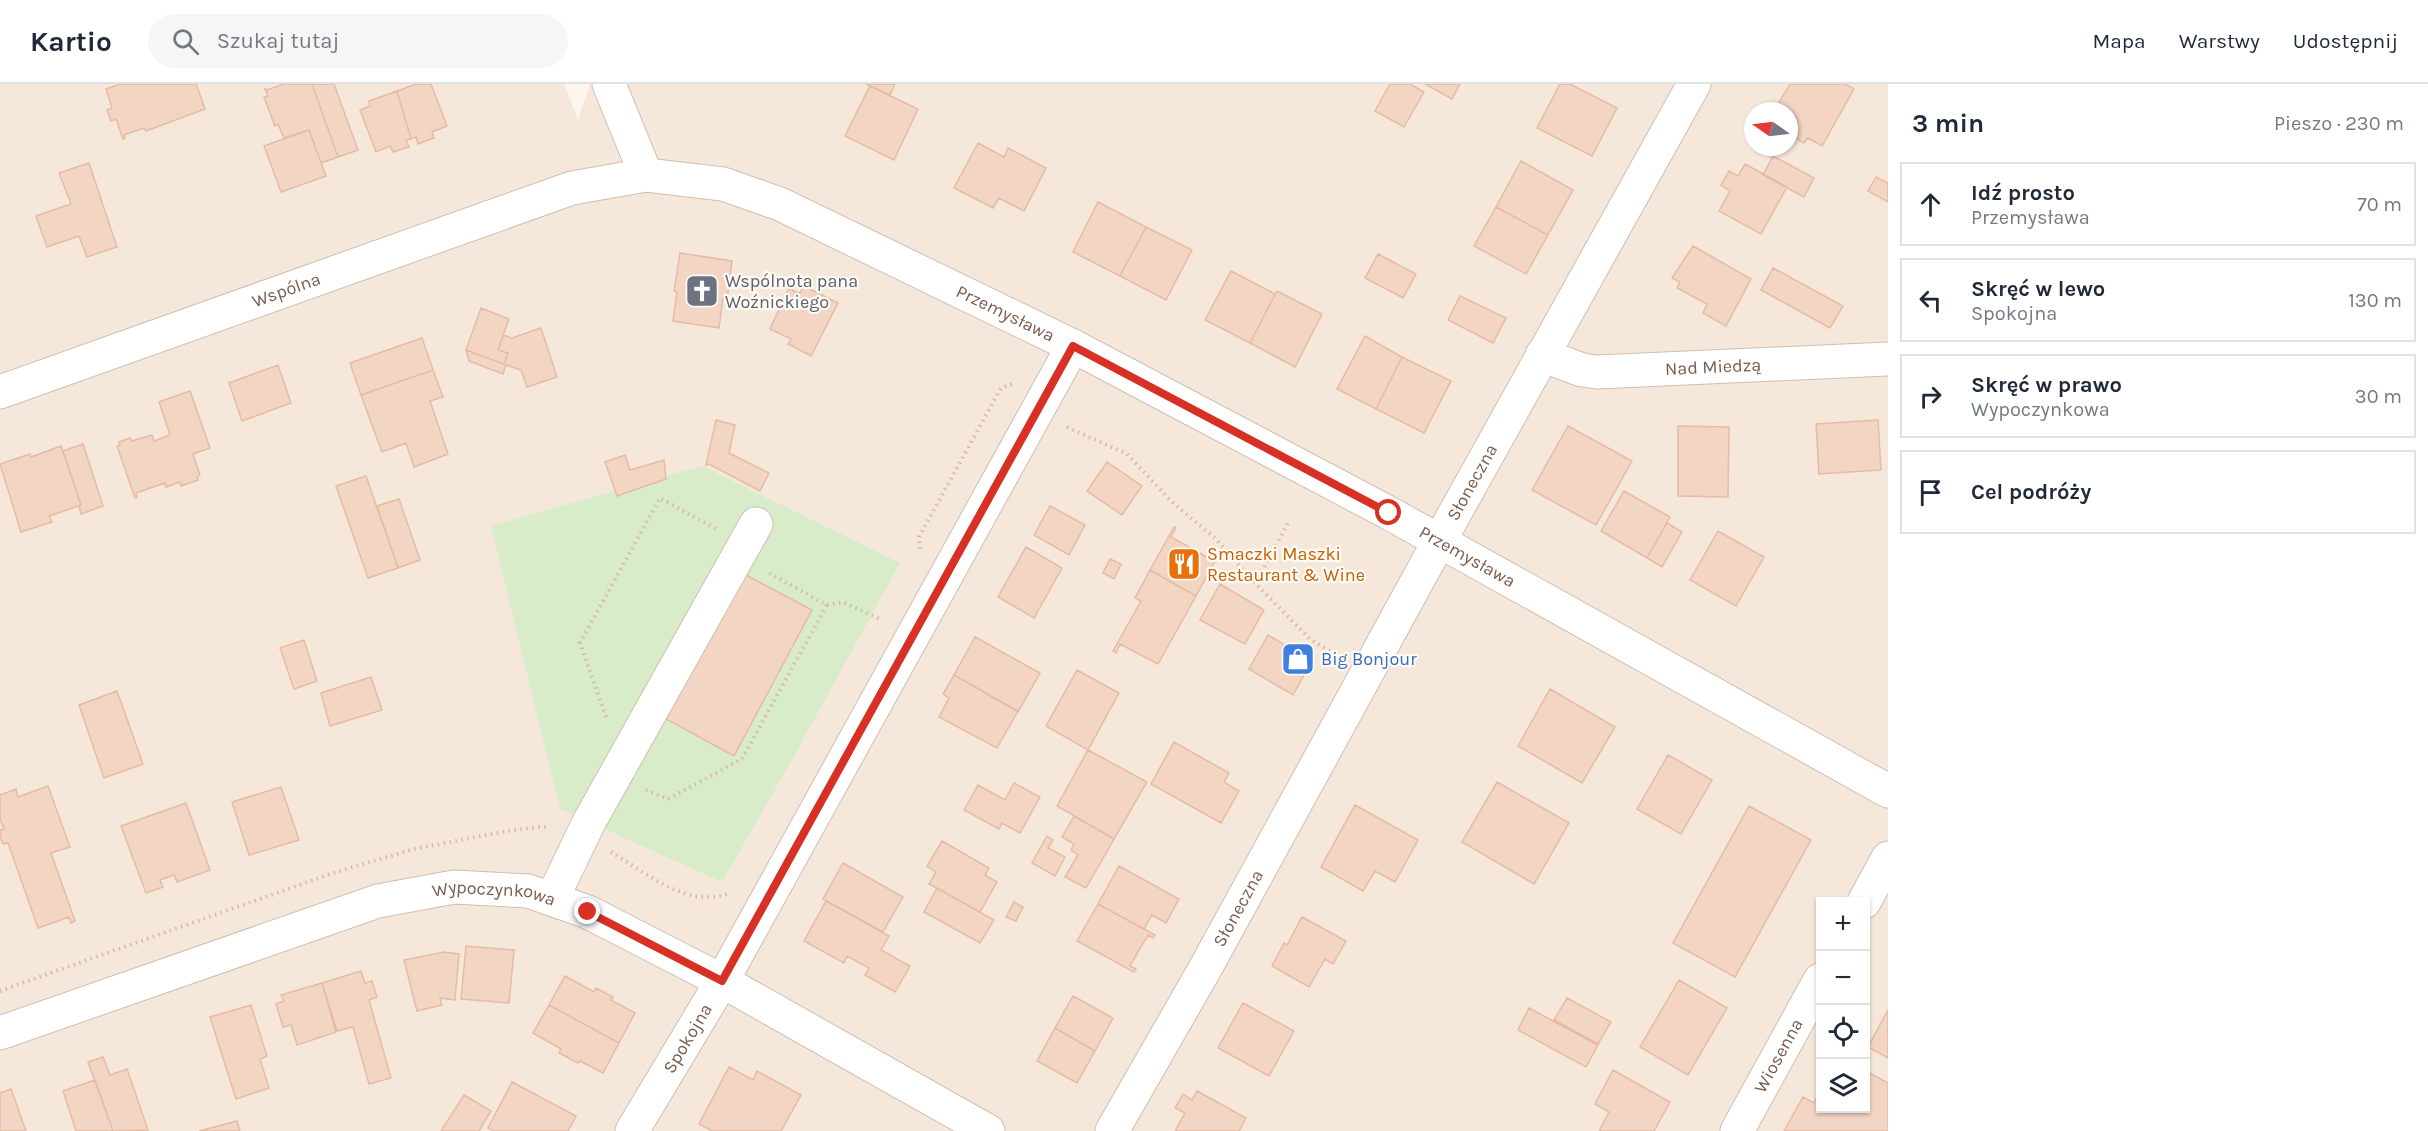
<!DOCTYPE html>
<html lang="pl">
<meta charset="utf-8">
<style>
:root{--surface:#fff;--page:#f6f6f7;--text:#1f2937;--muted:#747a83;--line:#e0e1e3}
body{margin:0;font-family:Karla,sans-serif;background:var(--page);color:var(--text)}
.controls{position:absolute;right:18px;bottom:18px;display:grid;overflow:hidden;border-radius:0px;box-shadow:0 2px 4px #0004}
.controls button{width:54px;height:54px;display:grid;place-items:center;padding:0;border:0;border-bottom:2px solid var(--line);background:var(--surface);color:var(--text);font:30px sans-serif}
.compass{position:absolute;left:1744px;top:18px;width:54px;height:54px;border-radius:50%;background:var(--surface);box-shadow:0 2px 4px #0004;rotate:284deg}
.stop{position:absolute;width:18px;height:18px;margin:-14px;border:4px solid #d93025;border-radius:50%;background:#fff}
.stop.end{background:#d93025;border-color:#fff;box-shadow:0 2px 6px #0008}
.list{margin:0;padding:0;list-style:none}
h2{display:flex;justify-content:space-between;align-items:center;height:78px;margin:0;padding:0 24px;font-size:26px}
h2 small{font-size:20px;font-weight:400;color:var(--muted)}
.list li{display:grid;grid-template-columns:39px 1fr auto;gap:18px;align-items:center;box-sizing:border-box;height:84px;margin:0 12px 12px;padding:0 12px;border:2px solid var(--line);border-radius:0px}
.list b{display:block;font-size:22px;white-space:nowrap}
.list p{margin:0;font-size:20px;white-space:nowrap;color:var(--muted)}
.list em{font-size:20px;font-style:normal;color:var(--muted)}
.icon{flex:none;width:33px;height:33px;fill:none;stroke:currentColor;stroke-width:2;stroke-linecap:round;stroke-linejoin:round}
.map{position:relative;flex:none;width:1888px;height:1047px;overflow:hidden}
header{display:flex;align-items:center;gap:36px;box-sizing:border-box;height:84px;padding:0 30px;background:var(--surface);border-bottom:2px solid var(--line)}
header strong{font-size:28px}
nav{display:flex;gap:33px;margin-inline-start:auto;font-size:21px}
.search{width:420px;height:54px;background:var(--page);display:flex;align-items:center;gap:15px;box-sizing:border-box;padding:0 21px;border-radius:33px;color:var(--muted);font-size:22px}
main{display:flex}
aside{flex:1;background:var(--surface)}
.map>svg:first-child{display:block}
.residential{fill:#f5e8da;fill-rule:evenodd}
.green{fill:#d8ecc9}
.building{fill:#f3d5c3;stroke:#e6bba3;stroke-width:1.5}
.lines{fill:none;stroke-linecap:round;stroke-linejoin:round}
.minor-casing{stroke:#d1beb0;stroke-width:35}
.path{stroke:#d9b8a5;stroke-width:4;stroke-dasharray:1.5 4.5;stroke-linecap:butt}
.minor{stroke:#fff;stroke-width:33}
.route{stroke:#d93025;stroke-width:8}
.labels{text-anchor:middle;dominant-baseline:central;stroke-width:4.5;stroke-linejoin:round;paint-order:stroke}
.worship-label{font-size:18px;fill:#5b616d;stroke:#fffaf3;text-anchor:start}
.street-label{font-size:18px;fill:#7a5c4d;stroke:#fffaf3}
.food-label{font-size:18px;fill:#c56008;stroke:#fffaf3;text-anchor:start}
.shop-label{font-size:18px;fill:#366cbe;stroke:#fffaf3;text-anchor:start}
</style>
<header>
<strong>Kartio</strong>
<div class="search"><svg class="icon" aria-label="search" viewBox="0 0 24 24"><circle cx="10" cy="10" r="6"/><path d="M15 15l6 6"/></svg>Szukaj tutaj</div>
<nav><a>Mapa</a><a>Warstwy</a><a>Udostępnij</a></nav>
</header>
<main>
<div class="map">
<svg width="1888" height="1047" viewBox="0 0 1888 1047">
<rect width="100%" height="100%" fill="#fdf6ec"/>
<!-- residential -->
<path class="residential" d="M0,0H564L578,36L590,0H1888V1047H0ZM1753,27H1789V63H1753ZM1820,818H1866V1024H1820Z"/>
<!-- green -->
<path class="green" d="M702,382L900,479L793,674L722,798L560,725L491,442Z"/>
<!-- building -->
<path class="building" d="M120,0H196L205,25L146,47L144,44L124,51L125,54L123,55L116,35L111,37L107,26L112,24L106,5Z
M284,0H312L338,73L321,79L309,46L284,54L278,40L275,42L264,13L268,12L265,5L267,6Z
M312,0H334L358,66L338,73Z
M416,0H431L447,42L432,48L434,54L418,60L416,53L411,55L397,7Z
M866,0H895L890,11Z
M1390,0H1410L1424,8L1404,43L1375,27Z
M1425,0H1460L1452,15Z
M1560,0H1570L1617,24L1592,72L1537,44Z
M1790,0H1845L1854,5L1822,62L1808,54L1804,59L1789,50V27H1774Z
M870,2L918,25L894,76L845,52Z
M397,7L411,55L406,56L409,63L393,68L390,62L376,68L360,26L370,22L369,17Z
M309,46L326,92L281,108L264,62Z
M978,59L1004,73L1008,64L1046,84L1024,127L999,114L993,124L954,104Z
M1773,72L1814,94L1804,113L1763,91Z
M1521,77L1573,106L1548,151L1496,123Z
M89,79L117,163L87,173L79,152L47,163L36,132L71,120L59,89Z
M1745,80L1787,103L1761,150L1719,127L1730,107L1721,101L1729,87L1738,92Z
M1876,93L1888,99V118L1868,107Z
M1098,118L1146,143L1120,192L1073,168Z
M1496,123L1548,151L1526,190L1474,162Z
M1146,143L1192,166L1166,216L1120,192Z
M1693,162L1751,195L1726,242L1703,229L1707,220L1677,204L1680,198L1672,194Z
M680,169L732,177L727,215L723,214L719,244L673,237L677,208L674,207Z
M1378,170L1416,190L1403,214L1365,194Z
M1773,184L1843,222L1830,244L1761,206Z
M1231,187L1275,210L1250,259L1205,236Z
M804,202L838,219L811,272L788,260L791,255L770,245L789,204L799,210Z
M1277,207L1322,230L1295,283L1250,259Z
M1460,212L1506,234L1493,259L1448,236Z
M481,224L509,235L498,266L508,269L504,280L466,266Z
M541,244L557,293L527,303L521,286L506,281L503,290L469,277L466,266L504,280L508,269L498,266L503,251L512,254Z
M1365,252L1402,273L1376,325L1337,305Z
M422,254L433,286L361,311L350,279Z
M1402,273L1451,297L1424,349L1376,325Z
M278,281L291,319L242,337L229,299Z
M433,286L443,313L430,317L448,370L414,383L406,359L382,368L361,311Z
M190,307L210,364L193,370L200,391L197,393L198,396L181,402L180,398L166,403L165,399L136,409L137,413L135,414L117,362L120,361L119,358L130,354L132,357L152,351L154,357L170,351L159,318Z
M716,336L735,341L729,369L769,389L760,407L709,380L706,381Z
M1878,336L1881,386L1819,390L1816,340Z
M1568,342L1632,377L1596,441L1532,406Z
M1678,342L1729,343L1728,413L1678,412Z
M83,360L103,422L81,430L79,422L81,421L63,367Z
M61,362L81,421L49,432L52,438L21,448L0,380L30,370L31,373Z
M625,371L630,386L664,376L666,395L617,412L605,378Z
M1107,378L1142,402L1122,431L1087,407Z
M366,392L398,484L368,494L336,402Z
M1624,407L1670,433L1647,474L1601,447Z
M399,415L420,476L398,484L377,422Z
M1050,422L1085,441L1069,471L1034,451Z
M1667,439L1682,448L1662,483L1647,474Z
M1174,443L1176,444L1171,453L1212,476L1214,474L1216,475L1196,512L1150,486Z
M1718,447L1764,473L1736,522L1690,496Z
M1026,463L1062,484L1034,534L998,513Z
M1110,475L1121,480L1114,495L1103,489Z
M1150,486L1196,512L1158,580L1120,560L1116,569L1113,567L1141,517L1135,514Z
M744,490L812,526L734,672L666,635Z
M1220,500L1264,526L1245,560L1200,536Z
M1268,551L1312,577L1293,611L1249,585Z
M975,553L1040,589L1018,628L954,591Z
M304,556L317,597L294,605L280,564Z
M1077,586L1119,609L1088,666L1046,642Z
M954,591L1018,627L997,664L939,633L949,614L943,610Z
M371,593L382,626L330,642L321,609Z
M1550,605L1615,643L1582,699L1518,662Z
M117,607L143,680L104,694L79,621Z
M1174,658L1229,689L1224,698L1239,707L1221,739L1151,700Z
M1088,666L1147,698L1114,755L1057,722Z
M1668,671L1712,696L1681,750L1637,725Z
M1497,698L1569,739L1534,800L1462,758Z
M1014,699L1040,713L1020,749L1002,739L999,745L964,726L978,701L1005,716Z
M48,702L70,763L51,769L75,837L71,839L69,833L38,844L8,759L3,760L0,752V746L4,745L0,735V711L16,705L18,713Z
M281,703L299,756L249,771L232,718Z
M186,719L210,786L177,798L174,791L160,796L163,803L146,809L121,742Z
M1355,721L1418,756L1395,798L1375,787L1363,807L1321,783Z
M1749,722L1811,756L1735,893L1673,859Z
M1074,732L1114,755L1086,804L1065,793L1078,771L1071,766L1074,760L1062,753Z
M1047,752L1053,756L1048,764L1065,773L1055,792L1032,779Z
M942,757L989,784L985,791L997,798L980,828L929,800L936,788L927,782Z
M843,779L903,813L883,848L823,815Z
M1119,782L1179,815L1166,839L1152,831L1144,845L1098,820Z
M937,804L994,836L980,859L924,828Z
M826,817L889,852L881,866L910,882L895,908L865,891L869,884L847,872L844,879L804,857Z
M1014,818L1023,823L1016,837L1006,833Z
M1098,820L1155,851L1153,854L1148,851L1138,868L1130,882L1136,885L1134,888L1077,857Z
M1302,833L1346,857L1333,880L1325,875L1309,903L1272,882L1284,859L1287,861Z
M466,862L514,866L509,919L461,915Z
M444,868L459,870L455,916L440,914L442,921L417,927L404,876Z
M361,887L365,899L372,897L377,913L369,916L391,994L369,1000L353,943L337,947L322,899Z
M565,892L594,908L596,904L613,913L611,916L635,929L619,959L549,921Z
M1679,896L1727,924L1688,991L1640,963Z
M322,899L336,948L297,961L291,941L283,943L276,920L284,917L281,911Z
M1073,912L1113,934L1095,967L1055,944Z
M1567,914L1611,938L1598,960L1554,936Z
M1243,919L1294,947L1269,992L1218,964Z
M251,921L267,972L260,975L269,1004L236,1015L210,933Z
M549,921L619,959L603,989L580,977L578,979L559,969L561,965L533,949Z
M1529,924L1598,961L1586,983L1518,946Z
M1888,926V974L1868,963Z
M1055,944L1095,967L1077,999L1037,977Z
M103,973L110,991L127,985L148,1046L113,1047L88,978Z
M729,983L753,996L757,987L801,1011L781,1047H712L699,1040Z
M1613,986L1670,1018L1654,1047H1599L1609,1028L1595,1020Z
M1866,987L1888,999V1047H1784L1803,1013L1814,1019L1820,1006V1024H1866Z
M95,996L113,1047H76L63,1007Z
M512,998L576,1032L568,1047H494L488,1044Z
M11,1005L26,1047H0V1009Z
M1197,1007L1246,1034L1239,1047H1175L1185,1029L1175,1024L1183,1010L1192,1016Z
M464,1011L491,1027L479,1047H441Z
M237,1037L240,1047H199Z"/>
<g class="lines">
<defs>
<g id="minor">
<path d="M609,0L646,91"/>
<path id="s1" d="M1542,271L1582,286L1597,288L1888,275"/>
<path id="s2" d="M0,308L572,104L646,91L723,100L780,120L1073,262L1389,429L1888,707"/>
<path d="M552,815L589,738L756,440"/>
<path d="M1864,818L1888,774"/>
<path id="s3" d="M0,949L378,817L454,803L528,807L588,828L722,897L988,1047"/>
<path id="s4" d="M632,1047L722,897L1073,262"/>
<path id="s5" d="M1112,1047L1206,883L1431,472L1694,0"/>
<path id="s6" d="M1737,1047L1820,896"/>
</g>
</defs>
<!-- minor casing -->
<use href="#minor" class="minor-casing"/>
<!-- path -->
<path class="path" d="M1067,343L1127,370L1172,418L1215,454L1252,496L1310,555L1338,572
M920,465L919,453L1001,304L1012,300
M1252,496L1264,484L1289,437
M827,521L843,518L882,536
M606,633L580,559L660,414L716,445
M646,706L668,715L742,675L827,521L769,489
M611,768C645,788 688,826 729,809
M0,907L333,789L414,765L507,747L538,743H549"/>
<!-- minor -->
<use href="#minor" class="minor"/>
</g>
<g class="lines">
<!-- route -->
<path class="route" d="M588,828L722,897L1073,262L1389,429"/>
</g>
<!-- icons -->
<defs>
<symbol id="church-square" viewBox="-11 -11 22 22"><rect x="-9" y="-9" width="18" height="18" rx="4" fill="#6b7280" stroke="#fffaf3"/><path d="M-1.2-6h2.4v3.5h3.3v2.4h-3.3V6h-2.4V-.1h-3.3v-2.4h3.3Z" fill="#fff"/></symbol>
<symbol id="restaurant-square" viewBox="-11 -11 22 22"><rect x="-9" y="-9" width="18" height="18" rx="4" fill="#e8710a" stroke="#fffaf3"/><path d="M-5-6h1v4h1v-4h1v4h1v-4h1v5L-1.5 .5V6h-2V.5L-5-1ZM5-6V6H3V1.5H1.5Q1.5-4 5-6Z" fill="#fff"/></symbol>
<symbol id="shop-square" viewBox="-11 -11 22 22"><rect x="-9" y="-9" width="18" height="18" rx="4" fill="#3f7fe0" stroke="#fffaf3"/><path d="M-5-2.5h2.3a2.7 3.5 0 0 1 5.4 0H5L5.5 6h-11ZM-1.5-2.5h3a1.5 2.3 0 0 0-3 0Z" fill="#fff"/></symbol>
</defs>
<g fill-rule="evenodd">
<use href="#church-square" x="683" y="188" width="38" height="38"/>
<use href="#restaurant-square" x="1165" y="461" width="38" height="38"/>
<use href="#shop-square" x="1279" y="556" width="38" height="38"/>
</g>
<g class="labels">
<!-- worship labels -->
<g class="worship-label">
<text x="725" y="197">Wspólnota pana<tspan x="725" dy="21">Woźnickiego</tspan></text>
</g>
<!-- street labels -->
<g class="street-label">
<text stroke="none"><textPath href="#s2" startOffset="304">Wspólna</textPath></text>
<text stroke="none"><textPath href="#s2" startOffset="1071">Przemysława</textPath></text>
<text stroke="none"><textPath href="#s1" startOffset="174">Nad Miedzą</textPath></text>
<text stroke="none"><textPath href="#s5" startOffset="742">Słoneczna</textPath></text>
<text stroke="none"><textPath href="#s2" startOffset="1593">Przemysława</textPath></text>
<text stroke="none"><textPath href="#s3" startOffset="518">Wypoczynkowa</textPath></text>
<text stroke="none"><textPath href="#s5" startOffset="256">Słoneczna</textPath></text>
<text stroke="none"><textPath href="#s4" startOffset="108">Spokojna</textPath></text>
<text stroke="none"><textPath href="#s6" startOffset="86">Wiosenna</textPath></text>
</g>
<!-- food labels -->
<g class="food-label">
<text x="1207" y="470">Smaczki Maszki<tspan x="1207" dy="21">Restaurant &amp; Wine</tspan></text>
</g>
<!-- shop labels -->
<g class="shop-label">
<text x="1321" y="575">Big Bonjour</text>
</g>
</g>
</svg>
<div class="controls">
<button>+</button>
<button>−</button>
<button><svg class="icon" aria-label="locate" viewBox="0 0 24 24"><circle cx="12" cy="12" r="6"/><path d="M12 2v4M12 18v4M2 12h4M18 12h4"/></svg></button>
<button><svg class="icon" aria-label="layers" viewBox="0 0 24 24"><path d="M12 4l9 5-9 5-9-5zM3 14l9 5 9-5"/></svg></button>
</div>
<svg class="compass" viewBox="-18 -18 36 36"><path d="M0-13l5 13h-10z" fill="#e53935"/><path d="M0 13l5-13h-10z" fill="#747a83"/></svg>
<div class="stop" style="left:1389px;top:429px"></div>
<div class="stop end" style="left:588px;top:828px"></div>
</div>
<aside>
<h2>3 min<small>Pieszo · 230 m</small></h2>
<ul class="list">
<li><svg class="icon" aria-label="ahead" viewBox="0 0 24 24"><path d="M12 20V5M6 11l6-6 6 6"/></svg><div><b>Idź prosto</b><p>Przemysława</p></div><em>70 m</em></li>
<li><svg class="icon" aria-label="left" viewBox="0 0 24 24"><path d="M17 20v-9H6M10 6l-5 5 5 5"/></svg><div><b>Skręć w lewo</b><p>Spokojna</p></div><em>130 m</em></li>
<li><svg class="icon" aria-label="right" viewBox="0 0 24 24"><path d="M7 20v-9h11M14 6l5 5-5 5"/></svg><div><b>Skręć w prawo</b><p>Wypoczynkowa</p></div><em>30 m</em></li>
<li><svg class="icon" aria-label="arrive" viewBox="0 0 24 24"><path d="M6 21V4h12l-3 4 3 4H6"/></svg><div><b>Cel podróży</b></div></li>
</ul>
</aside>
</main>
